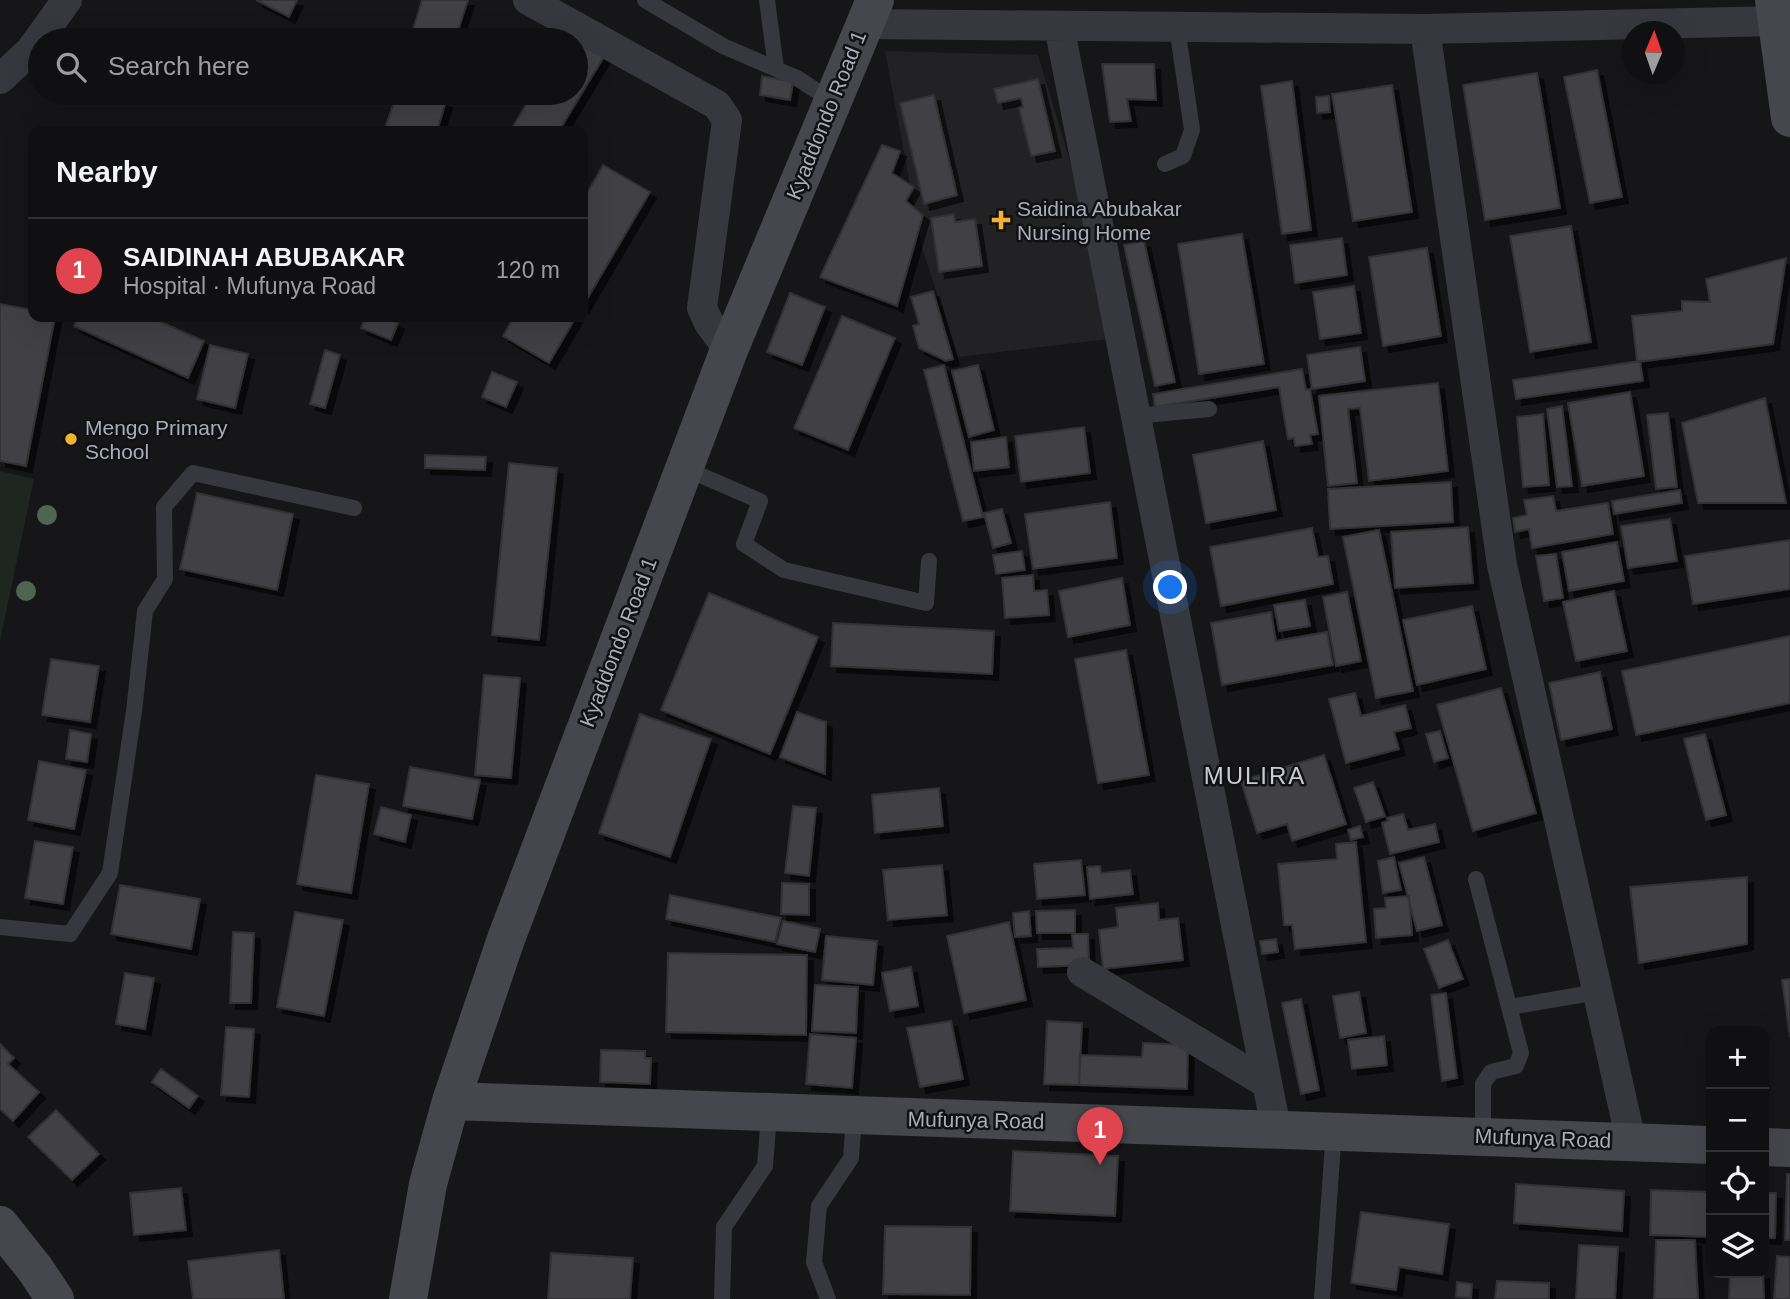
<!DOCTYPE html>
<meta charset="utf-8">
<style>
:root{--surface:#101012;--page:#19191b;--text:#f1f3f6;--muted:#9c9d9f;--line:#303032;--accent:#2563eb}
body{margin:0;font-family:Helvetica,sans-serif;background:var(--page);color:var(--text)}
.controls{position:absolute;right:21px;bottom:21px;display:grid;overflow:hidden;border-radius:14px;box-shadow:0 7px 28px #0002}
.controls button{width:63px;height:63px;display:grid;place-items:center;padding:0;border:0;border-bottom:2px solid var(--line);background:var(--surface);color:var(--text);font:35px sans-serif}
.compass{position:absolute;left:1622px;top:21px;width:63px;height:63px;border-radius:50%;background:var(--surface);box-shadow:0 7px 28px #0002;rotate:2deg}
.you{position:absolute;left:1171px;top:588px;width:24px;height:24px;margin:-18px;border:5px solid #fff;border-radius:50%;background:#1a73e8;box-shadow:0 0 0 10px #1a73e833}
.badge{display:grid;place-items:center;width:46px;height:46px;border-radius:50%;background:var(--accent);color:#fff;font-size:23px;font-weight:700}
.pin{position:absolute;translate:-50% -58px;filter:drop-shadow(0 2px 4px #0008)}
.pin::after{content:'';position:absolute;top:37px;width:24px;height:21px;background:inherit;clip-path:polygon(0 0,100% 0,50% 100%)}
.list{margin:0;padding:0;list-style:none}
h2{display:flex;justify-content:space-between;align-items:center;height:91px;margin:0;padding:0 28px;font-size:30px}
h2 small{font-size:23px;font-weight:400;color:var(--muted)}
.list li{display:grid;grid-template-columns:46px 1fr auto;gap:21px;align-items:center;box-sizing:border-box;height:105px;padding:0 28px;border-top:2px solid var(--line)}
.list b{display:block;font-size:26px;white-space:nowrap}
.list p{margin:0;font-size:23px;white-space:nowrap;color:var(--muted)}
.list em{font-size:23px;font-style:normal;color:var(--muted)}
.icon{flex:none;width:38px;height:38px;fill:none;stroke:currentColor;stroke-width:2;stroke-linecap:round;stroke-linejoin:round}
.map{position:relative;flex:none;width:1790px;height:1299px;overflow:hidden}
.search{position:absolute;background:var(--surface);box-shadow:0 7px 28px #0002;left:28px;top:28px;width:560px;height:77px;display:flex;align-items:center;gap:18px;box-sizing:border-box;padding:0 24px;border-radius:38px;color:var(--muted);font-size:26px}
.panel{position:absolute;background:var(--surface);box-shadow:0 7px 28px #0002;left:28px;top:126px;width:560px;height:196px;border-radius:14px}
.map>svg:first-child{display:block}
.built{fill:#222225}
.green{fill:#1e261f}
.building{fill:#404145;stroke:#303034;stroke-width:2;filter:url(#shadow)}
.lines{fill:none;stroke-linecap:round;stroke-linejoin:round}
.lane{stroke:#37383d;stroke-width:16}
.street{stroke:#37383d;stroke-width:30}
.secondary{stroke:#45474d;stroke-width:38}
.tree{fill:#506452}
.poi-dot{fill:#f2b134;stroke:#111113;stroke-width:2.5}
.labels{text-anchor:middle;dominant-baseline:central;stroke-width:5;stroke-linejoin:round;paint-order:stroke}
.street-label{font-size:21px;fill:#a8adb8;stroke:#111113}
.poi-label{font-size:21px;fill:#a8adb8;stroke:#111113;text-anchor:start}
.quarter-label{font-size:24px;letter-spacing:2px;fill:#c9ccd4;stroke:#111113}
</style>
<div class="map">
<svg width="1790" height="1299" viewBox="0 0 1790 1299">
<defs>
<filter id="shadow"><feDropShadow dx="6" dy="6" stdDeviation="0" flood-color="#0009"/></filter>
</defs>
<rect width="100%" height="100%" fill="#161618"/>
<!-- built -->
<path class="built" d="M885,51L1038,55L1079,191L1109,339L958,357L922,248Z"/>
<!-- green -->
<path class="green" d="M0,471L34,479L0,641Z"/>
<!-- building -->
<path class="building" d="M256,0H297L289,17Z
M422,0H468L455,40L410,39Z
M571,28L608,50L559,131H518L512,128L533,93H576V40H564Z
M1102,64H1154L1156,100L1127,99L1131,121L1110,122Z
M1597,70L1622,197L1590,203L1564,77Z
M1537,73L1560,208L1485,220L1463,85Z
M762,76L793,82L790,100L760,95Z
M1038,79L1055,151L1031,156L1019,108L1023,107L1021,98L998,103L994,89Z
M1292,81L1311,230L1282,234L1261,86Z
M1392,85L1412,212L1353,221L1332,94Z
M397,93H417L446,102L437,131H384Z
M934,95L957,195L924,204L900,103Z
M1329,96L1330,112L1317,113L1316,97Z
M882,145L900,151L892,173L914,187L906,201L923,215L897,306L820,277Z
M603,165L650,192L583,306V200Z
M954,214L955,222L975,219L982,266L939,272L931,218Z
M1571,226L1591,342L1530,352L1510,236Z
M1242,234L1264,364L1199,374L1178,244Z
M1342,238L1347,275L1295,283L1290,245Z
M1144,241L1175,382L1155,386L1124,245Z
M1427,248L1441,336L1383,346L1369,257Z
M1786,258L1773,344L1637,362L1632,316L1682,311V301L1710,302L1706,279Z
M1354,286L1361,333L1320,339L1313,292Z
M933,291L953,359L946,361L919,348L913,326L919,324L911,297Z
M790,293L825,307L802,365L767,352Z
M0,304L33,310V317H55L26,466L0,461Z
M842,316L895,338L848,450L794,428Z
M78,317H150L204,341L188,378L74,326Z
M365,317H381L398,323L391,340L361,328Z
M514,317H576L549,363L503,336Z
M210,345L248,354L235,408L197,399Z
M1360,347L1365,381L1312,389L1307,355Z
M325,350L340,355L325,408L310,404Z
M1640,361L1643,381L1516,399L1513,380Z
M944,365L983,517L963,521L924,370Z
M978,365L994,430L969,437L952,371Z
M1302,369L1306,390L1310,389L1318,434L1310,435L1312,444L1295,446L1294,438L1288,439L1279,387L1155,407L1153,394Z
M492,372L517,382L506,407L482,397Z
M1438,383L1448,471L1369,481L1360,408L1348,409L1357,483L1328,486L1319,396Z
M1630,392L1644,476L1582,486L1568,403Z
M1765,398L1786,503H1698L1682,423Z
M1562,406L1572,486L1557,487L1547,409Z
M1668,413L1677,487L1656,489L1647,415Z
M1543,414L1549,485L1523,487L1517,417Z
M1084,427L1090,473L1021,482L1015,436Z
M1006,437L1009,467L974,471L971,442Z
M1263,441L1276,510L1206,523L1193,455Z
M425,455L486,457L485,470L425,468Z
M509,463L557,468L539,640L492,635Z
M1451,482L1453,522L1330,529L1328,489Z
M1680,490L1682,503L1614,514L1612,501Z
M197,493L293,514L277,590L180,569Z
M1553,496L1556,511L1608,503L1613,534L1532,548L1529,529L1515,532L1513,518L1527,515L1524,500Z
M1110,502L1117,558L1033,569L1025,514Z
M1002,509L1011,543L993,548L984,513Z
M1670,519L1677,561L1628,568L1621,526Z
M1468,527L1473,583L1395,588L1391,532Z
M1312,528L1318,557L1328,556L1333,584L1221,606L1210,547Z
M1379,530L1413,691L1376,698L1343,537Z
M1790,540V589L1693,604L1685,556Z
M1617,542L1624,581L1569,591L1562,552Z
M1022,551L1025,570L996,574L993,555Z
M1556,554L1563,598L1544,601L1536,556Z
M1033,575L1034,591L1047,590L1049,615L1005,618L1002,578Z
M1122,578L1130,625L1068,637L1059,591Z
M1614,591L1627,651L1576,661L1563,602Z
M1347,592L1361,661L1336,666L1323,597Z
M709,593L818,637L770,754L661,710Z
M1305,600L1310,626L1279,631L1274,605Z
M1472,606L1486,669L1417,685L1403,620Z
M1271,612L1276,641L1327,632L1333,665L1222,685L1211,623Z
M833,623L994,631L992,674L831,666Z
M1790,636V703L1636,735L1622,671Z
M1126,650L1149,775L1098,783L1075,659Z
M51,659L99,666L90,722L42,715Z
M1600,672L1612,729L1561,740L1549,683Z
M484,675L520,678L511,778L475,775Z
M1501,688L1536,813L1473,831L1437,705Z
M1355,693L1361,716L1405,705L1411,728L1394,732L1399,749L1346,763L1329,699Z
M797,712L826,722L825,774L780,757Z
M640,714L711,739L670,857L599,833Z
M70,730L91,734L87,762L66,759Z
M1440,731L1448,758L1434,762L1426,734Z
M1705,734L1726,815L1706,820L1684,739Z
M1324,755L1346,824L1292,841L1287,824L1257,833L1241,781Z
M39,761L86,770L74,829L28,820Z
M410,767L480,780L472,819L403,806Z
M316,775L369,784L351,893L297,884Z
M1373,782L1385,816L1366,822L1354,788Z
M939,788L943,826L875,833L872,795Z
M793,806L816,808L809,876L785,873Z
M381,807L411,815L405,842L374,834Z
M1403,814L1408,830L1435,824L1439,842L1390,854L1382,823L1388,821L1387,818Z
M1360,826L1363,837L1351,840L1348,830Z
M35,841L73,847L63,904L25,898Z
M1356,842L1366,942L1295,949L1292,925H1284L1278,864L1337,859L1336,844Z
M1394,857L1401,890L1383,893L1378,861Z
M1424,857L1442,925L1417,931L1399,863Z
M1081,860L1085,895L1037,899L1034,864Z
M942,865L947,915L888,920L883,870Z
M1100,866L1101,873L1130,870L1133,894L1090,899L1087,867Z
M1747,877V944L1639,963L1630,887Z
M782,883L809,884V915L781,914Z
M120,885L200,899L191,949L111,934Z
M670,895L781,918L775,942L666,919Z
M1409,896L1412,935L1376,938L1374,909L1386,908L1385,898Z
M1158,903L1159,920L1178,918L1183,960L1103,969L1099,930L1118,927L1116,908Z
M1075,910V933H1037L1036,911Z
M1029,911L1031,936L1015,937L1013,913Z
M295,912L343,920L324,1016L277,1007Z
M783,921L820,929L815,952L777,944Z
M1009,922L1026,1000L964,1013L947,936Z
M233,932L254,933L251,1003H230Z
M1072,934H1088L1089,965L1038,967L1037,949L1073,948Z
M826,936L877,941L873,985L822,980Z
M1276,939L1278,952L1262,954L1260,941Z
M1448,940L1463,979L1439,988L1424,949Z
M668,953L807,955L806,1035L666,1032Z
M911,967L918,1006L890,1011L882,973Z
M125,973L154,978L145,1029L116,1024Z
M1790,979V1037L1782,980Z
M815,985L858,987L856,1033L812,1031Z
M1359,992L1366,1033L1340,1038L1333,996Z
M1446,993L1457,1078L1442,1081L1431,995Z
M1301,999L1319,1090L1301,1094L1282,1003Z
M951,1021L963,1079L920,1087L907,1028Z
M1047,1021L1082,1023L1079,1085L1044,1084Z
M226,1027L254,1029L249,1097L221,1095Z
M810,1034L856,1038L852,1088L806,1084Z
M1384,1036L1387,1065L1352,1069L1348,1040Z
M1143,1043L1188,1045L1187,1089L1079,1085L1080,1055L1142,1057Z
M0,1044L14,1058L8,1064L39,1092L13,1121L0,1109Z
M601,1050L645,1051V1058H651L650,1084L600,1082Z
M161,1069L198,1096L189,1108L152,1082Z
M56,1110L99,1154L72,1180L28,1137Z
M1013,1151L1118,1156L1115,1216L1010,1211Z
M1787,1174H1790V1240H1785Z
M1516,1184L1624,1191L1622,1231L1514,1223Z
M181,1188L186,1230L134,1235L130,1193Z
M1651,1190L1711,1192V1237L1650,1235Z
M1764,1193H1776L1775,1238H1764Z
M1361,1212L1449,1224L1442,1274L1399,1267L1396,1290L1351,1283Z
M885,1226L971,1227L970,1295L883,1294Z
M1656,1240H1695L1698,1299H1654Z
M1579,1245L1618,1247L1615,1299H1576Z
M279,1250L284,1299H193L188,1261Z
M551,1253L633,1258L630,1299H548Z
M1777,1256L1790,1257V1299H1774Z
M1730,1273H1763L1764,1299H1729Z
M1497,1281L1549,1283V1299H1495Z
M1457,1282L1472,1284L1471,1298L1456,1297Z"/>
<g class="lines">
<!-- lane -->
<path class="lane" d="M645,0L723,46L797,78L832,101
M767,0L776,68
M1165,164L1183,156L1192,130L1177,27
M1135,416L1209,409
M684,468L760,501L744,544L784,570L926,603L929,561
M1476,879L1521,1053L1516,1066L1491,1072L1483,1084V1136
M0,927L70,934L110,873L134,711L145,611L165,579L164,507L193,473L354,508
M1510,1007L1597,992
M722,1299L724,1227L765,1166L769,1114
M828,1299L814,1262L819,1206L851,1158L854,1117
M1322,1299L1334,1130"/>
<!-- street -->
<path class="street" d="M528,0L717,105L727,120L702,308L709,323L729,350
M863,24L1425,29L1777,21
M1059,26L1276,1128
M1425,29L1502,565L1631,1141
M0,79L30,51L67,0
M1082,972L1266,1083"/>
<!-- secondary -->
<path class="secondary" d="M1774,0L1790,118
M451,1101C871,1118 1291,1128 1711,1145
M1764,1147L1790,1148
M0,1225L35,1269L55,1299
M408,1299L428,1184L451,1101L506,939L729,350L875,0"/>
</g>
<!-- trees -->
<g class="tree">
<circle cx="47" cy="515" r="10"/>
<circle cx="26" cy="591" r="10"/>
</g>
<!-- markers -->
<g class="poi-dot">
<path d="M997.5 209.5h7v7h7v7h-7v7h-7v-7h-7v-7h7z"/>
<circle cx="71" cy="439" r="7"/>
</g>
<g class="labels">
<!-- street labels -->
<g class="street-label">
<text transform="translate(826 115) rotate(-68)">Kyaddondo Road 1</text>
<text transform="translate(618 642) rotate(-69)">Kyaddondo Road 1</text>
<text transform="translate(976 1120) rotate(1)">Mufunya Road</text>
<text transform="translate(1543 1138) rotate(2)">Mufunya Road</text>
</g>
<!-- poi labels -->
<g class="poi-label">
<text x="1017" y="208">Saidina Abubakar<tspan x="1017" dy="24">Nursing Home</tspan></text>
<text x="85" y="427">Mengo Primary<tspan x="85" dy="24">School</tspan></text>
</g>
<!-- quarter labels -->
<g class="quarter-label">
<text x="1255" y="775">MULIRA</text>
</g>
</g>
</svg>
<div class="controls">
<button>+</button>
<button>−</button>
<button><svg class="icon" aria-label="locate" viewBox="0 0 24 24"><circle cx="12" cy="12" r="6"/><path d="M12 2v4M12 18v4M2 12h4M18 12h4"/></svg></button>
<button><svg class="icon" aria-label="layers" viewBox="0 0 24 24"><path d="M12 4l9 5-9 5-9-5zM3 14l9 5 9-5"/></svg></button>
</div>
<svg class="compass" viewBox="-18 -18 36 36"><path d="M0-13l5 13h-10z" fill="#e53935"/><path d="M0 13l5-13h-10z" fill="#9c9d9f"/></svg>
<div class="you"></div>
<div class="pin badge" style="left:1100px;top:1165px;background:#e0444e">1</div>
<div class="search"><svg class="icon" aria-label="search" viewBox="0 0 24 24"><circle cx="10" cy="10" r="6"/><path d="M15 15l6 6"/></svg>Search here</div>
<section class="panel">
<h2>Nearby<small></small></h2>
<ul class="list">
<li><span class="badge" style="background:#e0444e">1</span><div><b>SAIDINAH ABUBAKAR</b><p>Hospital · Mufunya Road</p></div><em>120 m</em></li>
</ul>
</section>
</div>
